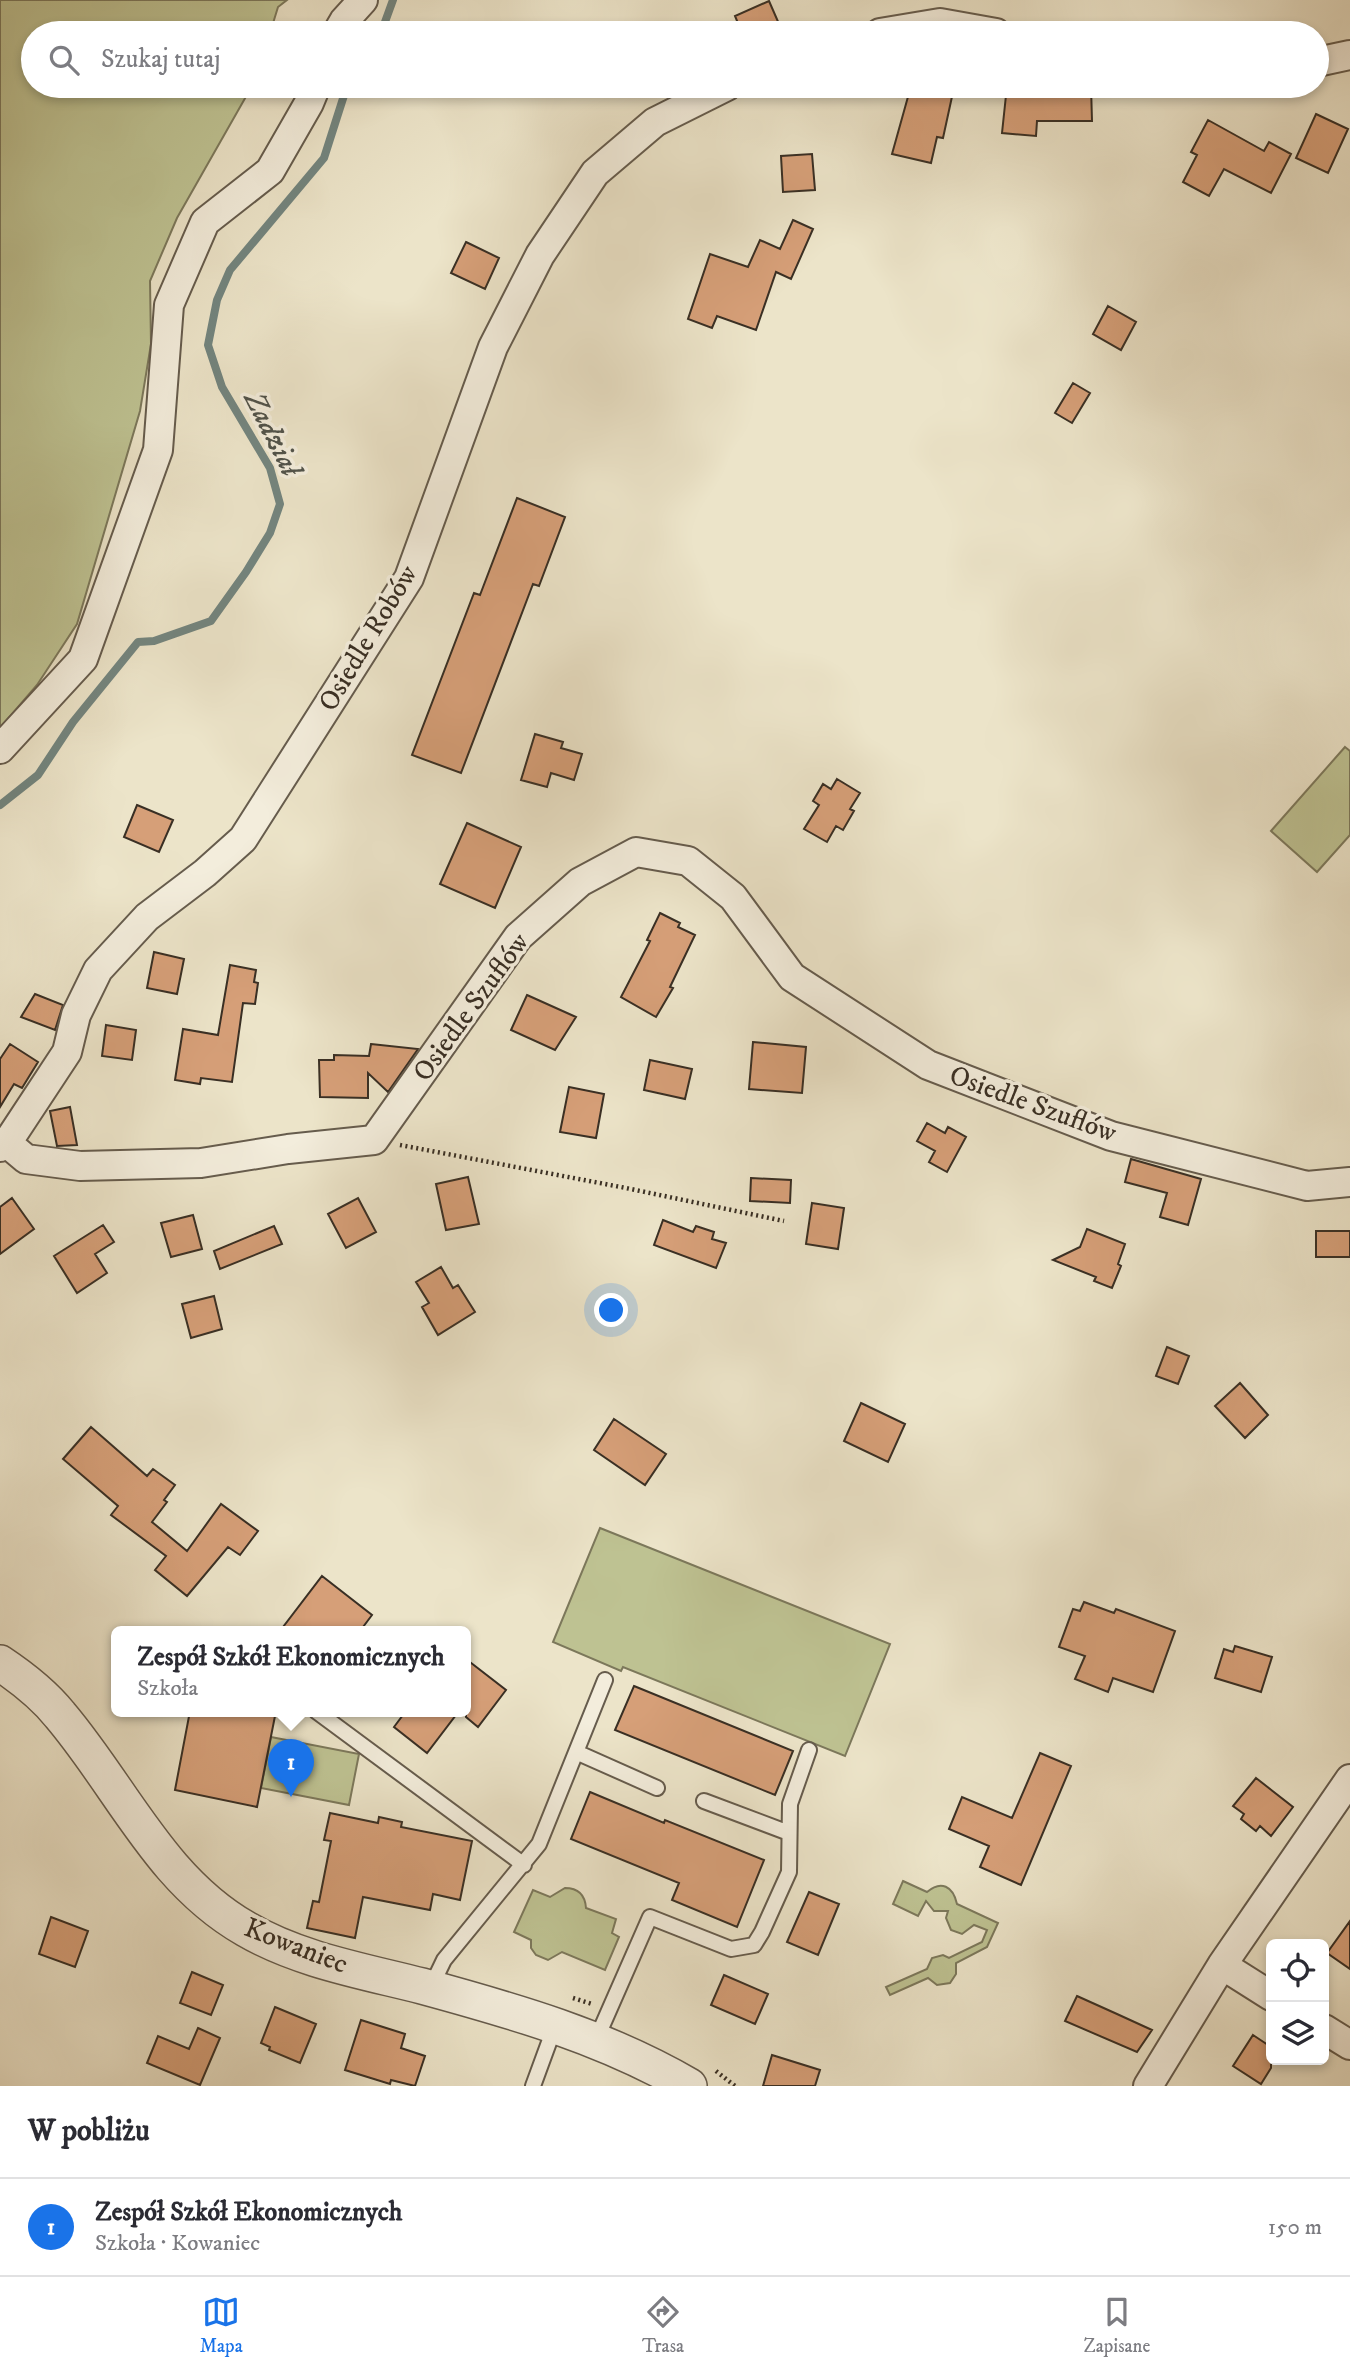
<!DOCTYPE html>
<html lang="pl">
<meta charset="utf-8">
<style>
:root{--surface:#fff;--page:#f2f2f3;--text:#2b2b33;--muted:#7c7c81;--line:#e1e1e2;--accent:#1a73e8}
body{margin:0;font-family:"IM FELL DW Pica",serif;background:var(--page);color:var(--text)}
.controls{position:absolute;right:21px;bottom:21px;display:grid;overflow:hidden;border-radius:10px;box-shadow:0 4px 10px #0003}
.controls button{width:63px;height:63px;display:grid;place-items:center;padding:0;border:0;border-bottom:2px solid var(--line);background:var(--surface);color:var(--text);font:35px sans-serif}
.you{position:absolute;left:612px;top:1311px;width:24px;height:24px;margin:-18px;border:5px solid #fff;border-radius:50%;background:#1a73e8;box-shadow:0 0 0 10px #1a73e833}
.badge{display:grid;place-items:center;width:46px;height:46px;border-radius:50%;background:var(--accent);color:#fff;font-size:23px;font-weight:700}
.pin{position:absolute;translate:-50% -58px;filter:drop-shadow(0 2px 4px #0008)}
.pin::after{content:'';position:absolute;top:37px;width:24px;height:21px;background:inherit;clip-path:polygon(0 0,100% 0,50% 100%)}
.popup{position:absolute;left:111px;top:1626px;width:360px;height:91px;box-sizing:border-box;display:grid;place-content:center;border-radius:10px;background:var(--surface);filter:drop-shadow(0 2px 5px #0005);font-size:23px;white-space:nowrap;color:var(--muted)}
.popup b{font-size:26px;color:var(--text)}
.popup::after{content:'';position:absolute;left:50%;top:100%;margin-left:-14px;border:14px solid transparent;border-top-color:var(--surface)}
.list{margin:0;padding:0;list-style:none}
h2{display:flex;justify-content:space-between;align-items:center;height:91px;margin:0;padding:0 28px;font-size:30px}
h2 small{font-size:23px;font-weight:400;color:var(--muted)}
.list li{display:grid;grid-template-columns:46px 1fr auto;gap:21px;align-items:center;box-sizing:border-box;height:98px;padding:0 28px;border-top:2px solid var(--line)}
.list b{display:block;font-size:26px;white-space:nowrap}
.list p{margin:0;font-size:23px;white-space:nowrap;color:var(--muted)}
.list em{font-size:23px;font-style:normal;color:var(--muted)}
.icon{flex:none;width:38px;height:38px;fill:none;stroke:currentColor;stroke-width:2;stroke-linecap:round;stroke-linejoin:round}
.map{position:relative;flex:none;width:1350px;height:2086px;overflow:hidden}
.search{position:absolute;background:var(--surface);box-shadow:0 4px 10px #0003;left:21px;right:21px;top:21px;height:77px;display:flex;align-items:center;gap:18px;box-sizing:border-box;padding:0 24px;border-radius:38px;color:var(--muted);font-size:26px}
.sheet{height:189px;background:var(--surface)}
nav{display:flex;justify-content:space-around;align-items:center;box-sizing:border-box;height:98px;border-top:2px solid var(--line);background:var(--surface);font-size:19px;color:var(--muted)}
nav a{display:grid;justify-items:center;gap:4px}
nav .on{color:var(--accent)}
.map>svg:first-child{display:block}
.green{fill:#bec292;stroke:#7c785b;stroke-width:2}
.lines{fill:none;stroke-linecap:round;stroke-linejoin:round}
.stream{stroke:#73857f;stroke-width:8}
.building{fill:#d69f78;stroke:#392f24;stroke-width:2}
.service-casing{stroke:#665c4d;stroke-width:18}
.minor-casing{stroke:#665c4d;stroke-width:32}
.tertiary-casing{stroke:#665c4d;stroke-width:38}
.path{stroke:#392f24;stroke-width:4.5;stroke-dasharray:2 3.5;stroke-linecap:butt}
.service{stroke:#f3eddc;stroke-width:14}
.minor{stroke:#f3eddc;stroke-width:28}
.tertiary{stroke:#f3eddc;stroke-width:35}
.labels{text-anchor:middle;dominant-baseline:central;stroke-width:7;stroke-linejoin:round;paint-order:stroke}
.street-label{font-size:28px;fill:#392f24;stroke:#f3eddc}
.water-label{font-size:30px;font-style:italic;fill:#51534a;stroke:#f3eddc}
</style>
<div class="map">
<svg width="1350" height="2086" viewBox="0 0 1350 2086">
<rect width="100%" height="100%" fill="#ece4c9"/>
<filter id="stains"><feTurbulence type="fractalNoise" baseFrequency=".00286" numOctaves="4"/><feColorMatrix values="0 0 0 0 .2 0 0 0 0 .09 0 0 0 0 .02 0 0 0 .5 -.17"/></filter>
<radialGradient id="worn" r=".72"><stop offset=".6" stop-color="#630" stop-opacity="0"/><stop offset="1" stop-color="#630" stop-opacity=".3"/></radialGradient>
<!-- green -->
<path class="green" d="M0,0H287L278,7L270,33H33V86H252L177,218L150,281L151,344L140,411L77,624L37,685L0,728Z
M1345,747L1350,751V835L1317,872L1271,831Z
M600,1528L890,1644L845,1756L623,1667L621,1671L553,1642Z
M271,1737L359,1754L349,1805L261,1788Z
M903,1881L927,1892C941,1880 953,1886 957,1904L998,1923L987,1947L956,1963V1974L950,1983L937,1985L928,1978L890,1995L886,1987L927,1969L932,1958L943,1955L949,1958L982,1942L987,1930L974,1925L962,1934L951,1930L946,1918L948,1911H934L926,1901L918,1916L893,1904Z
M565,1888C578,1888 585,1894 586,1908L616,1919L612,1933L619,1937L605,1970L562,1952L548,1960L536,1955L531,1948V1940L514,1932L533,1890L550,1897Z"/>
<g class="lines">
<!-- stream -->
<path class="stream" d="M381,33L393,0
M0,805L38,775L73,722L138,642L154,641L211,621L246,572L270,533L280,504L270,468L222,387L208,345L217,300L230,270L324,158L347,86"/>
</g>
<!-- building -->
<path class="building" d="M769,1L783,33H742L735,16Z
M911,86H941L940,90L953,92L943,138L937,137L931,163L892,154Z
M1007,86H1091L1092,121H1037L1036,136L1002,133Z
M1316,114L1348,129L1328,173L1296,158Z
M1208,120L1264,151L1269,142L1291,154L1271,193L1224,169L1209,196L1183,182L1197,155L1191,152Z
M812,154L815,190L783,192L781,156Z
M793,220L813,229L791,279L776,272L756,330L717,316L712,328L688,319L710,254L748,267L760,240L780,249Z
M466,242L499,258L485,289L451,273Z
M1108,306L1136,322L1121,350L1093,334Z
M1073,383L1090,393L1072,423L1055,413Z
M517,498L565,517L539,586L533,584L461,773L412,755L474,593L480,595Z
M535,734L563,742L561,748L582,754L574,780L551,773L547,787L521,780Z
M837,779L860,793L850,809L854,811L843,830L836,826L827,842L804,829L819,805L813,801L823,784L831,789Z
M137,805L173,820L159,852L124,837Z
M467,823L521,847L495,908L440,884Z
M660,913L680,923L678,927L695,935L670,987L673,988L656,1017L621,997L650,941L647,940Z
M154,952L184,959L177,994L147,988Z
M230,965L256,970L254,982L258,983L255,1004L243,1003L232,1082L201,1078L200,1084L175,1080L183,1029L218,1035Z
M35,994L63,1005L55,1030L21,1017Z
M527,995L576,1017L555,1050L511,1030Z
M106,1025L136,1030L132,1060L102,1056Z
M753,1042L806,1047L802,1093L749,1089Z
M10,1044L38,1062L22,1088L14,1084L0,1107V1059Z
M371,1044L418,1049L388,1092L368,1073V1098L320,1097L319,1060H334V1055L369,1056Z
M650,1060L692,1069L685,1099L644,1090Z
M569,1087L604,1094L596,1138L560,1132Z
M70,1107L77,1145L57,1146L50,1111Z
M927,1123L945,1133L948,1127L966,1137L947,1172L929,1162L935,1151L917,1141Z
M1131,1159L1201,1179L1188,1225L1160,1217L1167,1193L1125,1182Z
M468,1177L479,1224L446,1230L436,1184Z
M751,1178L791,1180L790,1203L750,1201Z
M12,1198L34,1229L0,1254V1207Z
M358,1198L376,1232L346,1248L328,1214Z
M812,1203L844,1208L838,1249L806,1244Z
M193,1215L202,1249L171,1257L161,1223Z
M663,1220L693,1232L696,1226L714,1232L712,1239L726,1243L716,1268L654,1245Z
M103,1225L114,1242L95,1254L107,1273L77,1293L54,1256Z
M274,1226L282,1244L220,1269L214,1251Z
M1087,1229L1125,1244L1118,1264L1121,1266L1112,1288L1094,1281L1096,1277L1053,1260L1080,1247Z
M1316,1231H1350V1257H1316Z
M441,1267L453,1288L458,1285L475,1312L438,1335L422,1307L429,1303L416,1282Z
M214,1296L222,1329L191,1338L182,1304Z
M1167,1347L1189,1356L1178,1384L1156,1376Z
M1240,1383L1268,1415L1245,1438L1215,1406Z
M861,1403L905,1424L888,1462L844,1441Z
M614,1419L666,1454L645,1485L594,1450Z
M91,1427L147,1476L153,1469L175,1485L164,1500L167,1502L152,1522L187,1551L221,1504L258,1531L240,1555L228,1547L187,1596L155,1570L166,1556L111,1515L118,1506L63,1459Z
M322,1576L372,1615L360,1631H280Z
M1084,1602L1114,1613L1116,1609L1175,1631L1153,1692L1113,1678L1108,1692L1075,1679L1085,1656L1059,1647L1073,1609L1080,1611Z
M1235,1646L1272,1657L1261,1692L1215,1678L1224,1649L1233,1652Z
M466,1659L506,1690L478,1727L466,1717Z
M634,1686L793,1751L775,1795L615,1730Z
M190,1711H276L257,1807L175,1790Z
M406,1711H459L427,1753L394,1727Z
M1040,1753L1071,1766L1021,1885L980,1867L989,1846L949,1829L962,1797L1012,1818Z
M1256,1778L1293,1807L1271,1836L1260,1826L1256,1831L1241,1819L1244,1814L1233,1806Z
M590,1792L664,1823L665,1820L764,1860L737,1927L672,1900L679,1883L571,1839Z
M330,1813L378,1823L379,1817L402,1822L401,1827L472,1841L460,1900L433,1894L430,1910L363,1897L355,1938L307,1928L313,1901L319,1902L331,1841L324,1840Z
M809,1892L839,1904L818,1955L787,1942Z
M51,1917L88,1931L75,1967L39,1954Z
M1350,1921V1969L1327,1953Z
M192,1972L223,1985L211,2015L180,2003Z
M724,1975L768,1994L755,2024L711,2005Z
M1077,1996L1117,2014L1152,2030L1137,2052L1065,2021Z
M275,2007L316,2024L300,2063L269,2050L270,2047L261,2043Z
M361,2020L405,2034L401,2048L425,2056L415,2086L391,2080L390,2084L345,2070Z
M198,2028L220,2038L200,2085L147,2063L158,2036L189,2049Z
M1253,2035L1271,2047V2068L1261,2084L1233,2066Z
M772,2055L820,2070L815,2086H763Z"/>
<g class="lines">
<defs>
<path id="service" d="M316,1711L524,1865
M576,1752L657,1788
M704,1801L789,1833
M431,1987L444,1960L539,1844L605,1680
M596,2040L650,1917L731,1949L754,1945L762,1932L789,1872L790,1804L809,1750
M533,2086L555,2026"/>
<path id="minor" d="M337,33L344,21L363,0
M880,33L940,23L996,33
M1317,62L1350,55
M0,749L83,659L158,450L169,305L205,222L270,171L309,103L316,86
M7,1143L26,1159L80,1166L201,1163L288,1149L374,1140L518,937L580,882L636,852L688,861L733,897L792,977L928,1065L1111,1136L1307,1186L1350,1182
M0,1147L7,1143L67,1052L76,1015L98,970L147,917L205,873L243,839L409,578L493,347L540,255L595,173L655,122L727,86
M1222,1965L1271,1996
M1324,2029L1350,2045
M1148,2086L1222,1965L1350,1779"/>
<path id="tertiary" d="M0,1663C21,1677 44,1695 60,1715C122,1788 160,1880 246,1929C299,1960 363,1971 422,1986C514,2011 605,2037 689,2086"/>
</defs>
<!-- service casing -->
<use href="#service" class="service-casing"/>
<!-- minor casing -->
<use href="#minor" class="minor-casing"/>
<!-- tertiary casing -->
<use href="#tertiary" class="tertiary-casing"/>
<!-- path -->
<path class="path" d="M400,1145L626,1188L784,1221
M573,1998L592,2004
M716,2071L735,2086"/>
<!-- service -->
<use href="#service" class="service"/>
<!-- minor -->
<use href="#minor" class="minor"/>
<!-- tertiary -->
<use href="#tertiary" class="tertiary"/>
</g>
<g class="labels">
<!-- street labels -->
<g class="street-label">
<text transform="translate(368 638) rotate(-59)">Osiedle Robów</text>
<text transform="translate(471 1007) rotate(-54)">Osiedle Szuflów</text>
<text transform="translate(1033 1104) rotate(20)">Osiedle Szuflów</text>
<text transform="translate(296 1946) rotate(21)">Kowaniec</text>
</g>
<!-- water labels -->
<g class="water-label">
<text transform="translate(272 434) rotate(63)">Zadział</text>
</g>
</g>
<rect width="100%" height="100%" filter="url(#stains)"/>
<rect width="100%" height="100%" fill="url(#worn)"/>
</svg>
<div class="controls">
<button><svg class="icon" aria-label="locate" viewBox="0 0 24 24"><circle cx="12" cy="12" r="6"/><path d="M12 2v4M12 18v4M2 12h4M18 12h4"/></svg></button>
<button><svg class="icon" aria-label="layers" viewBox="0 0 24 24"><path d="M12 4l9 5-9 5-9-5zM3 14l9 5 9-5"/></svg></button>
</div>
<div class="you"></div>
<div class="pin badge" style="left:291px;top:1797px">1</div>
<div class="popup"><b>Zespół Szkół Ekonomicznych</b>Szkoła</div>
<div class="search"><svg class="icon" aria-label="search" viewBox="0 0 24 24"><circle cx="10" cy="10" r="6"/><path d="M15 15l6 6"/></svg>Szukaj tutaj</div>
</div>
<section class="sheet">
<h2>W pobliżu<small></small></h2>
<ul class="list">
<li><span class="badge">1</span><div><b>Zespół Szkół Ekonomicznych</b><p>Szkoła · Kowaniec</p></div><em>150 m</em></li>
</ul>
</section>
<nav>
<a class="on"><svg class="icon" aria-label="map" viewBox="0 0 24 24"><path d="M3 6l6-2 6 2 6-2v14l-6 2-6-2-6 2zM9 4v14M15 6v14"/></svg>Mapa</a>
<a><svg class="icon" aria-label="directions" viewBox="0 0 24 24"><path d="M12 3l9 9-9 9-9-9zM9 14v-3h6M13 9l2 2-2 2"/></svg>Trasa</a>
<a><svg class="icon" aria-label="saved" viewBox="0 0 24 24"><path d="M7 4h10v16l-5-4-5 4z"/></svg>Zapisane</a>
</nav>
